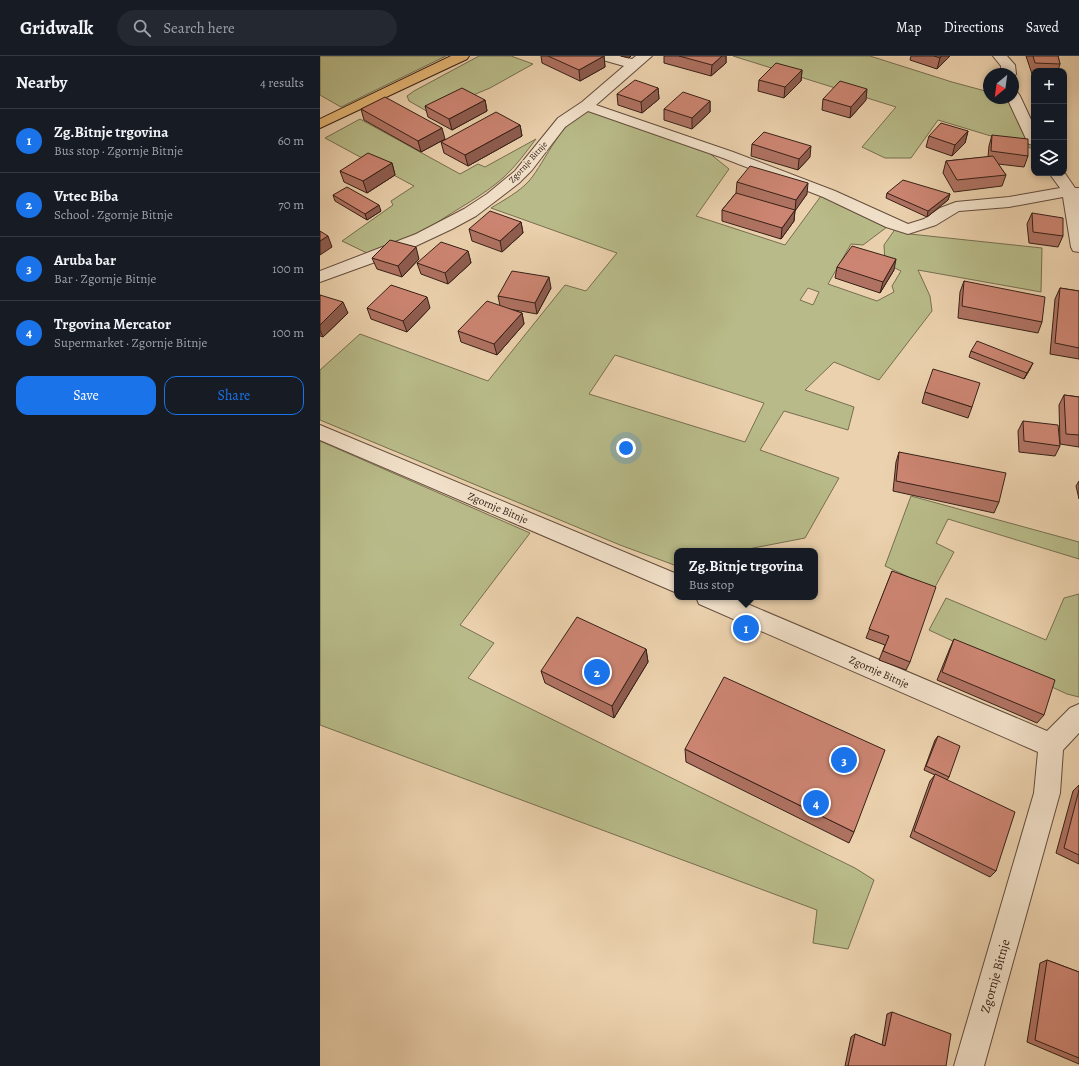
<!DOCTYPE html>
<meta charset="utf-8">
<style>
:root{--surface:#171b24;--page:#242831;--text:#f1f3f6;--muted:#9ea1a6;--line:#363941;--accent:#1a73e8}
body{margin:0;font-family:Alegreya,serif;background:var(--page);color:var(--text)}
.controls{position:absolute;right:12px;top:12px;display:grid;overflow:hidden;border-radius:8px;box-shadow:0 2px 6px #0003}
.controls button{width:36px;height:36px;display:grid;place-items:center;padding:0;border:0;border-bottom:1px solid var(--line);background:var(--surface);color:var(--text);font:20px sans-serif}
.compass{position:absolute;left:663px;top:12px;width:36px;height:36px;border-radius:50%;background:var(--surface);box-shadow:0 2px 6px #0003;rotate:209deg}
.you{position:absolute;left:306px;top:392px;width:14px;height:14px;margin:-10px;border:3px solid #fff;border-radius:50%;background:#1a73e8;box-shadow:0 0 0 6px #1a73e833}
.badge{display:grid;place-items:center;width:26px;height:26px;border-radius:50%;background:var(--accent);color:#fff;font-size:13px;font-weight:700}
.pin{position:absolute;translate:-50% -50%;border:2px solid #fff;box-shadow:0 1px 4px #0006}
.popup{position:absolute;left:354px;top:492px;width:144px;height:52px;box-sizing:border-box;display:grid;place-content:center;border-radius:8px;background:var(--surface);filter:drop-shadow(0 1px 3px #0005);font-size:13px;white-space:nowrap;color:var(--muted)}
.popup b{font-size:15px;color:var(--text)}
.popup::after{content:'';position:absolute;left:50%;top:100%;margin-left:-8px;border:8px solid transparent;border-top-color:var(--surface)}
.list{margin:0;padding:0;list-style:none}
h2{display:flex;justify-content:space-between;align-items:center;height:52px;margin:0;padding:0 16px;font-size:17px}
h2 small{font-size:13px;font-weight:400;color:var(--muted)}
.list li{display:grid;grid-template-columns:26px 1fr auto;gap:12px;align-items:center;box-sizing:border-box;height:64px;padding:0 16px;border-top:1px solid var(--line)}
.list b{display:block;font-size:15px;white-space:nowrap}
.list p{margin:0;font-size:13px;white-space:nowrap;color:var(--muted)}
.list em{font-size:13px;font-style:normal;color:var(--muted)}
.actions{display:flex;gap:8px;padding:12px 16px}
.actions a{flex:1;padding:9px 0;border:1px solid var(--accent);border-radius:12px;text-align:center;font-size:14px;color:var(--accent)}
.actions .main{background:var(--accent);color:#fff}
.icon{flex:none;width:22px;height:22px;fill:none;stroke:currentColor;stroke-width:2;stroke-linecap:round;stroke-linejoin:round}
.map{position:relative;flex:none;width:759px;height:1010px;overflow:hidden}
header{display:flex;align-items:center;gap:24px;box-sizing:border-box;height:56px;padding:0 20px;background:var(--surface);border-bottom:1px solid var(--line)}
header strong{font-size:19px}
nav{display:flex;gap:22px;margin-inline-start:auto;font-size:14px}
.search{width:280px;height:36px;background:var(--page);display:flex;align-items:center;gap:10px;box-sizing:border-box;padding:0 14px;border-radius:22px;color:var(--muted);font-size:15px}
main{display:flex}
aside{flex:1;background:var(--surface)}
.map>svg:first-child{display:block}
.green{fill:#b8bb89;stroke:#776e50;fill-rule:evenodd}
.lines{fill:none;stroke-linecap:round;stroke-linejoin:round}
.minor-casing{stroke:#634c3c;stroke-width:2}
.major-casing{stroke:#362016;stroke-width:2}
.minor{fill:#f2e1ca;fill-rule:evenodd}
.major{fill:#e6b876;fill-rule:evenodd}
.wall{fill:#af7262;stroke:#362016}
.shaded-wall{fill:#8f5d50;stroke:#362016}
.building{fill:#cc8572;stroke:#362016}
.labels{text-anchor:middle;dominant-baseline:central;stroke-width:3;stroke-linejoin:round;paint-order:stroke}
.far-street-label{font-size:9px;fill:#362016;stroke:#f2e1ca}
.street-label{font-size:11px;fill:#362016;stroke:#f2e1ca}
.near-street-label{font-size:13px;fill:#362016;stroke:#f2e1ca}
</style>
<header>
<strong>Gridwalk</strong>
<div class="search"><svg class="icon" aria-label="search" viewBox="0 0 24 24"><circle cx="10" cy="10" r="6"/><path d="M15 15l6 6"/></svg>Search here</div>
<nav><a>Map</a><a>Directions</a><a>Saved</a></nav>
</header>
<main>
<aside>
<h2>Nearby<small>4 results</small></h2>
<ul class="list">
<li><span class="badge">1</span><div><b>Zg.Bitnje trgovina</b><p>Bus stop · Zgornje Bitnje</p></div><em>60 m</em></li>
<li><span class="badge">2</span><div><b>Vrtec Biba</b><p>School · Zgornje Bitnje</p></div><em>70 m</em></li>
<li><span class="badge">3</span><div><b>Aruba bar</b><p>Bar · Zgornje Bitnje</p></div><em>100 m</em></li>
<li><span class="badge">4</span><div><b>Trgovina Mercator</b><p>Supermarket · Zgornje Bitnje</p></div><em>100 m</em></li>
</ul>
<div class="actions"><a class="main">Save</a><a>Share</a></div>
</aside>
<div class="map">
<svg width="759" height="1010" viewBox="0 0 759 1010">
<rect width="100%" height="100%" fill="#ebd1ad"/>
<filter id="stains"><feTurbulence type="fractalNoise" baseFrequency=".005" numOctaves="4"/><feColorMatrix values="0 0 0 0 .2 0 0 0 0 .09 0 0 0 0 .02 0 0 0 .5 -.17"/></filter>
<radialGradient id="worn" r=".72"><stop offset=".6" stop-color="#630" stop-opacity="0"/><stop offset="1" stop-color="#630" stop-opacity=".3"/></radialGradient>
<!-- green -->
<path class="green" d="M0,0H126L21,51L0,39Z
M159,0H191L213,8L170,32L110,57L89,45L87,40L94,35Z
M413,0H550L632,26L669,36V42H690L702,74L714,93L618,64L591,102H565L542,91L576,51Z
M270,55L388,96L409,113L376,160L465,189L501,140L567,171L543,189L531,188L508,228L557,245L574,236L572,230L581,215L565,207L564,189L576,172L590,178L722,192L721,236L598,214L610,240L612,255L559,324L514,306L485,334L534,351L528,374L464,355L440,394L519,422L485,482L418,495H357V510L300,489L0,364V314L40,278L168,325L245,229L266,235L297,197L171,152C184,144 199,136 209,125C226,105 243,60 270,55ZM488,232L499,236L493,249L480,244ZM295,299L444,347L425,386L269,338Z
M40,63L140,118L158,108L165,111L216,83C206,96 196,110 184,121C163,140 138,152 115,168L116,169L49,198L22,185L73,149L71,145L94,130L5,82Z
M0,385L210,477L140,569L174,587L148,622L535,812L554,824L528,893L493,887L497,854L0,669Z
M591,440L759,486V503L628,463L616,487L634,496L614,533L565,510Z
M759,538V641L747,638L609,574L626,542L726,584L744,542Z"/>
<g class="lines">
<defs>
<path id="minor" d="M277,0H299L312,3L316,0H332L276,49L413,96L515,135L588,168L604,163L620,152L636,146L689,141L740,132L729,117L744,116L755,132H759V196L753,195L751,191L743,141L689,151L639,155L616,169L588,178L566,171L503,141L403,102L268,55L245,71L212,114L199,127L156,160L132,173L83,196L0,226V215L96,178L144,153L167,138L195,115L238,62L262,46L304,10L279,3Z
M673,0H687L695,9L696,18L694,21L693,18H682L681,10Z
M693,36L698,37L700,40L714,70V89L709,88L707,85L687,42H693Z
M0,369L357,518V537L0,384Z
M376,541H411L727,675L750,652L759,648V677L743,694L740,737L664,1010H634L714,737L718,696L379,548Z"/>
<path id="major" d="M131,0H149L147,3L0,72V63Z"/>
</defs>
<!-- minor casing -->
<use href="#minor" class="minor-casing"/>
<!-- major casing -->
<use href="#major" class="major-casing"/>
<!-- minor -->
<use href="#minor" class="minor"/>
<!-- major -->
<use href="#major" class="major"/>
</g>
<!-- wall -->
<path class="wall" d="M221,0H284L285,11L260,25L222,7Z
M301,0H311L309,2Z
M344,0H406V7L391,20L344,7Z
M591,0H630L617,13L590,4Z
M706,0H738L740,8L738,15H714V18H712Z
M482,14L481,25L464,42L438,35L439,24Z
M338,32L339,43L322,57L298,49L297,38Z
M503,43L546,44L530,62L502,54Z
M165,44L167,55L132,74L108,61L105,50Z
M390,45V56L372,73L344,64V53Z
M41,53L125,83L101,96L44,64Z
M200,69L202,80L148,110L124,97L121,86Z
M648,75L645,87L632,100L606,91L609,80Z
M672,79L708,100L704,111L678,108L686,119L682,130L634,136L623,117L626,105L668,101L669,90Z
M432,88L490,101L478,114L431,100Z
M72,107L75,119L47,137L24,126L20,115Z
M417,126L487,138L475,154L474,165L461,183L402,165V154L416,137Z
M567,137L630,138L628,144L607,161L566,142Z
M13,139L61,155L47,164L15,145Z
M712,157L743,180L738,191L709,187L707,168Z
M201,166L203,177L182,196L152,185L149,173Z
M148,195L151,207L128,228L101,218L97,207Z
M52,202L99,203L82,221L57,213Z
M517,211L574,214L560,237L515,222Z
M644,225L722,266L718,277L638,262L640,236Z
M231,232L217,258L189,253L202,257L204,268L177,299L141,286L138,275L180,250L178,240Z
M740,232L759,235V303L730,298L735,243Z
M0,239L28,257L3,281L0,280Z
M47,252H110L87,276L51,263Z
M651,295L710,313L704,323L649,301Z
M605,336L652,351L648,362L602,347Z
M744,339L759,341V391L740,388L739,349Z
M703,365L740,390L735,400L699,396L698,375Z
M579,396L679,446L674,457L573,435L576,406Z
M759,425V443L756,430Z
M572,515L590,606L586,614L559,604L565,589L546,582Z
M634,583L724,659L717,667L617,624L630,592Z
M326,593L328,606L294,662L225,627L221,615Z
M618,680L629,721L627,724L676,815L670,821L590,781L610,725L615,719L604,714L615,684Z
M365,693L534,776L529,787L366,706Z
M759,729V808L736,797L753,735Z
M727,904L759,916V1008L707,986L720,907Z
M572,956L626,1010H525L531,981L535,978L562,989L567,958Z"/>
<!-- shaded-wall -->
<path class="shaded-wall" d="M284,0L285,11L260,25L259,14Z
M402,0H406V7L391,20L392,9Z
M621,0H630L617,13L620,2Z
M482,14L481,25L464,42L465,31Z
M338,32L339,43L322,57L321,46Z
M547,33L546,44L530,62L531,51Z
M165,44L167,55L132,74L129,63Z
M390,45V56L372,73V62Z
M200,69L202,80L148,110L145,99Z
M122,72L125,83L101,96L98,85Z
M648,75L645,87L632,100L635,89Z
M491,90L490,101L478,114L479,103Z
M72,107L75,119L47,137L43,125Z
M488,127L487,138L475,155L476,144Z
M630,138L628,144L607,161L608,155Z
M59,149L61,155L47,164L45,158Z
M475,154L474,165L461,183L462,172Z
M201,166L203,177L182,196L180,185Z
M8,180L12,191L0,199V185Z
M96,191L99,203L82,221L78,210Z
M148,195L151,207L128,228L125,217Z
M576,203L574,214L560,237L563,226Z
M229,221L231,232L217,258L215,247Z
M107,241L110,252L87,276L83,265Z
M23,246L28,257L3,281L0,274V269Z
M202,257L204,268L177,299L174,288Z
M713,307L710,313L704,323L707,317Z
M326,593L328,606L294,662L292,650Z"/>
<!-- building -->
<path class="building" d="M228,0H284L259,14Z
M359,0H402L392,9Z
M614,0H621L620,2Z
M713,0H738L740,8L715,7Z
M456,7L482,14L465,31L439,24Z
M315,24L338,32L321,46L297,38Z
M520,25L547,33L531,51L503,43Z
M142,32L165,44L129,63L105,50Z
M363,36L390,45L372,62L344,53Z
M65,41L122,72L98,85L41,53Z
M176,56L200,69L145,99L121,86Z
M621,67L648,75L635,89L609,80Z
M444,76L491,90L479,103L432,88Z
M672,79L708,83V100L671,95Z
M48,97L72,107L43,125L20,115Z
M673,100L686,119L637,124L626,105Z
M430,110L488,127L476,144L417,126Z
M583,124L630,138L608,155L567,137Z
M27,131L59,149L45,158L13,139Z
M416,137L475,154L462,172L402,154Z
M170,155L201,166L180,185L149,173Z
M712,157L743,162V180L713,176Z
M0,175L8,180L0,185Z
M70,184L96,191L78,210L52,202Z
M121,186L148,195L125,217L97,207Z
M532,190L576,203L563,226L517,211Z
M192,215L229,221L215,247L178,240Z
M644,225L725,241L722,266L642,250Z
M71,229L107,241L83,265L47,252Z
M740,232L759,235V292L735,287Z
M0,239L23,246L0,269Z
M167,245L202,257L174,288L138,275Z
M657,285L713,307L707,317L651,295Z
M613,313L660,327L652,351L605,336Z
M744,339L759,341V379L746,378Z
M703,365L738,369L740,390L704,385Z
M579,396L686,417L679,446L576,425Z
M572,515L616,531L590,606L563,595L569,580L549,573Z
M257,561L326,593L292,650L221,615Z
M634,583L735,624L724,659L622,616Z
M404,621L565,694L534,776L365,693Z
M618,680L640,690L629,721L606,710Z
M615,718L695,756L676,815L594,775Z
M759,734V799L744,792Z
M727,904L759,916V1002L715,984Z
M572,956L631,978L626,1010H528L535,978L565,990Z"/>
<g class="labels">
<!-- far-street labels -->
<g class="far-street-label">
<text transform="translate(208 106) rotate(-48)">Zgornje Bitnje</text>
</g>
<!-- street labels -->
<g class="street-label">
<text transform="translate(178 452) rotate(23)">Zgornje Bitnje</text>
<text transform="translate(559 616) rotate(24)">Zgornje Bitnje</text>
</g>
<!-- near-street labels -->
<g class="near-street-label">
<text transform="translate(675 920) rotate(-74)">Zgornje Bitnje</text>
</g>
</g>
<rect width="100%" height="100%" filter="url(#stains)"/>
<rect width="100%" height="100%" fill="url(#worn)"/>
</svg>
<div class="controls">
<button>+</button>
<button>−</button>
<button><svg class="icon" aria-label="layers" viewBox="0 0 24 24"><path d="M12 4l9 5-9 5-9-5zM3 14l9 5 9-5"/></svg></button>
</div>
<svg class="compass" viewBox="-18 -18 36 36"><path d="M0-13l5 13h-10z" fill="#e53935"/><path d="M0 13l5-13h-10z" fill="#9ea1a6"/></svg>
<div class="you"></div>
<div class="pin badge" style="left:426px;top:572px">1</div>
<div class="popup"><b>Zg.Bitnje trgovina</b>Bus stop</div>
<div class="pin badge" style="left:277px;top:616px">2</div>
<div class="pin badge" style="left:524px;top:704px">3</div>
<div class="pin badge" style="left:496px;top:747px">4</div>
</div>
</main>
